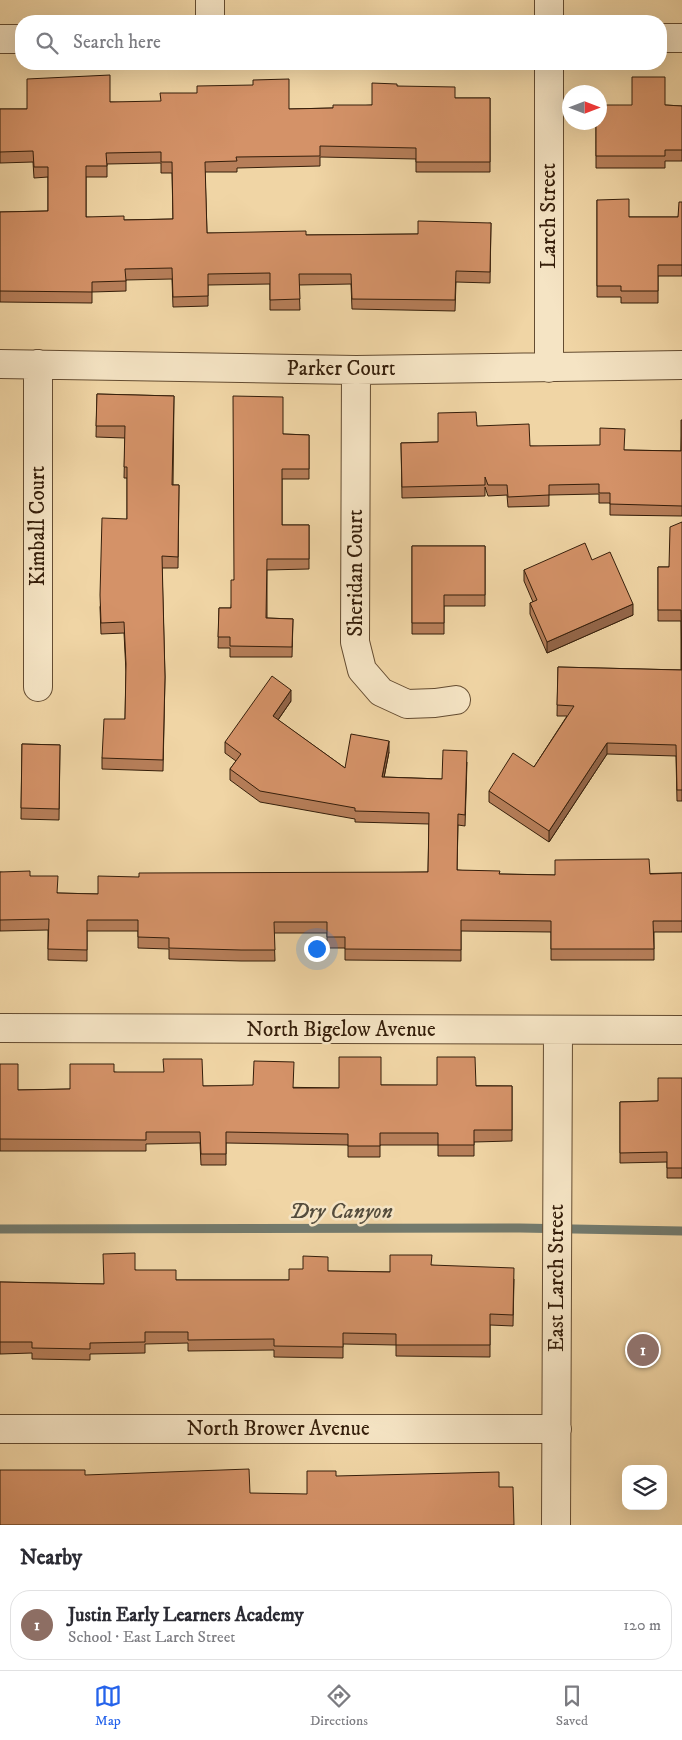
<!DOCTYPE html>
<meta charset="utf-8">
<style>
:root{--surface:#fff;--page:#f2f2f3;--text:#2b2b33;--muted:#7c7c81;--line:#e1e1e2;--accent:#2563eb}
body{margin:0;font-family:"IM FELL DW Pica",serif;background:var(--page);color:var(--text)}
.controls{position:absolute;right:15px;bottom:15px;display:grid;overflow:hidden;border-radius:10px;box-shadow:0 5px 20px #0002}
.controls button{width:45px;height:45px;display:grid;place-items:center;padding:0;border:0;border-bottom:1px solid var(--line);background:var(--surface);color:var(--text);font:25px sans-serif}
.compass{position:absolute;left:562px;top:85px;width:45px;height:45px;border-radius:50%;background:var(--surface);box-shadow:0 5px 20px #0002;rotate:90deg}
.you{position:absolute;left:316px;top:948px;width:18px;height:18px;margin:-12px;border:4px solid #fff;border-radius:50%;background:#1a73e8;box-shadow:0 0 0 8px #1a73e833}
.badge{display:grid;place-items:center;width:32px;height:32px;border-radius:50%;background:var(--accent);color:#fff;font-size:16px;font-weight:700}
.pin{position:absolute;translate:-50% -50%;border:2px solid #fff;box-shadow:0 1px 5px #0006}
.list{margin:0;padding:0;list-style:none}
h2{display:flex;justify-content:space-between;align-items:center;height:65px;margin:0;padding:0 20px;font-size:21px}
h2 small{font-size:16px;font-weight:400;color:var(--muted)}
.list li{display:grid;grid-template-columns:32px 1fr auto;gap:15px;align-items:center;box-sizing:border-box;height:70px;margin:0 10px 10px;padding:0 10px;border:1px solid var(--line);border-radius:20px}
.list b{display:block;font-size:19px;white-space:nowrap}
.list p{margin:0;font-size:16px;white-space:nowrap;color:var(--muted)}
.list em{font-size:16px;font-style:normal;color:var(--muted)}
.icon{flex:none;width:28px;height:28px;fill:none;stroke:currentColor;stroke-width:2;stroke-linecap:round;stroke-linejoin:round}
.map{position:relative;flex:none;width:682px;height:1525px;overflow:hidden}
.search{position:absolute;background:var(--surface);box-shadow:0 5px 20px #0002;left:15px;right:15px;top:15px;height:55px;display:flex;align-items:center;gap:12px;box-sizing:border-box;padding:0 18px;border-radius:20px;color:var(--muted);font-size:19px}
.sheet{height:145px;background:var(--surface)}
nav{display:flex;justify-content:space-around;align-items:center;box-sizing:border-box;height:70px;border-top:1px solid var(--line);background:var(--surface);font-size:14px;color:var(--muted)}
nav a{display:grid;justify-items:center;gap:2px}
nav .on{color:var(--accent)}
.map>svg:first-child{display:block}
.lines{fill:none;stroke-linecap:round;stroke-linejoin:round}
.stream{stroke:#737a6d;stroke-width:9}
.minor-casing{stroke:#644c31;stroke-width:30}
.minor{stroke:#f5e4c4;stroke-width:28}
.wall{fill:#b67e59;stroke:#351e0a;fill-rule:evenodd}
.shaded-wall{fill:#946649;stroke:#351e0a}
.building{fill:#d49268;stroke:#351e0a;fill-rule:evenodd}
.labels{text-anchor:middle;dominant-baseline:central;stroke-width:5;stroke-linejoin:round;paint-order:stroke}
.street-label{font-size:21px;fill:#351e0a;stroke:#f5e4c4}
.water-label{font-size:22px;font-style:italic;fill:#544c3c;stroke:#f5e4c4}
</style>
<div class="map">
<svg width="682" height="1525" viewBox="0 0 682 1525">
<rect width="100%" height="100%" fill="#f0d5a5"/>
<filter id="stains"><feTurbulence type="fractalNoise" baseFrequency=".004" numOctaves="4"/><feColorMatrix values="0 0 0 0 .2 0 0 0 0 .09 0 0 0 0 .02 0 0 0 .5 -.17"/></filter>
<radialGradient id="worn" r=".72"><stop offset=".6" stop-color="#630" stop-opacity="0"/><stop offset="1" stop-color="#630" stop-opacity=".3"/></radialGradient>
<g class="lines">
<!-- stream -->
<path class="stream" d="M0,1229L520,1228L682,1231"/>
<defs>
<path id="minor" d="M210,0V21
M549,0V21
M661,38H682
M0,39H21
M549,64V368
M0,364L356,370L682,365
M38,364V687
M356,370L355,642L362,670L381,692L407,704L435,703L456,700
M0,1028L682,1030
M0,1429H557
M556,1525L558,1031"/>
</defs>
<!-- minor casing -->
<use href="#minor" class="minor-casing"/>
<!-- minor -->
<use href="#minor" class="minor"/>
</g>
<!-- wall -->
<path class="wall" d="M397,86L455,98H490V172H416V159L320,157V166L237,168V172H205L207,233L306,235L418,234L491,223L490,283L456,282L455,311L352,309L351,284L299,285L300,310H270V284L208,285V306L173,307L172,279L126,280V291L92,292V303L0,302V212L48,211V177L34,178L33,162L0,163V109H27L110,102L289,109L333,108L372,105ZM161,163V173H172L173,219L124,220L86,217V177H107V164Z
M665,105L682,106V161H665V168H596V122Z
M597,200L629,217H678L682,202V276H658V303H621V297H597Z
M97,394L174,396L173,485H179L178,568H162L165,677L163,771L102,769V758L125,719L126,672L124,633L101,634L100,607L127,519V478H124L125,438L96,437Z
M682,420V516L610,515V503H599V494L549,495V506L508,507L507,495L488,496L485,487V496L402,498L401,443L438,442L477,426L530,446L624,450L681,451Z
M283,434L309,435V479H282V525H309V569L267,570V618L293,619L292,657H230V648H218L219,608H231L234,580Z
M682,522V801H677L676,756L607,754L549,842L489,802V791L534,767L567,716H557L558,667L681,670V621H658V567H669Z
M412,546H485V606H444V634H412Z
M592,560L633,615L547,653L530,614V603L533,602L524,581V570Z
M291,701L278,720L345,768L389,752L384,777L442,779L467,762L465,826L458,825L457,870L499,874L555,875L682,873V932H654V960H551V932L461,931V961L345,960V948H327V933H274L275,961H241L169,959V949L138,948V931H87V961L48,960V930L0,931V872L30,876L58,893L98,894L139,877L428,872L429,824L355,822V819L260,802L230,780V769L236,761L225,753V742Z
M22,744L60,745L59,820L21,819Z
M0,1064L18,1090L70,1089L114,1072L203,1086L339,1088L381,1085L512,1086V1141L474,1142V1156H438V1145H380V1157H348V1145L226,1143V1165H201L200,1143L146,1144V1151H0Z
M682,1078V1178H667V1162L620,1163V1102L658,1101Z
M431,1265L514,1279L513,1326L490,1325V1357L396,1356V1345L343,1344V1358L274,1357V1350L188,1351V1343L145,1344V1353L90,1354V1360L32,1359V1353L0,1354V1282L104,1284L135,1270L176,1280H289L328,1271L390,1272Z"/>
<!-- shaded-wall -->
<path class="shaded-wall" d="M633,604V615L547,653V642Z
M291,690V701L273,727V716Z
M389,741V752L382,788V777Z
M607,743V754L549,842V831Z"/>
<!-- building -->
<path class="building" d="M110,75V102L161,101L160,93H197V86L253,85V80L289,79V109L333,108V105H372V83L397,84V86L455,87V98H490V162H416V148L320,146V156L236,157L237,161L205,162L207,233L306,231V235L418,234V221L491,223L490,272L456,271L455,300L352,299L351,274H299L300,299L270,300V273L208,274V296L173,297L172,268L125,269L126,281L92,282V292L0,291V212L48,211V167H34L33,151L0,152V109H27V79ZM161,152V162H172L173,219L124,220V216L86,217V166H107L106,153Z
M632,77H665V105L682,106V150H665V156H596V122H600V105H632Z
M629,199V217H678L679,202H682V265H658V291H621V286H597V200Z
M97,394L174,396L172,485H179L178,557L162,556L165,677L163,760L102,758L104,719H125L126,664L124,622L101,623L100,595L102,518L127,519V467H124L125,426H96Z
M233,396L283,397V434L309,435V469H282V525H309V559H267L266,618L293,619L292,647L230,646V637H218L219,608H231V580H234Z
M476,412L477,426L529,424L530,446L600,445V428L625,429L624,450L681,451V420H682V506L610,504V493H599V484L549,485V495L508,497L507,485H488L485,477V485L402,487L401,443L438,442V413Z
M682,522V790H677L676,745L607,743L549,831L489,791L513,753L534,767L574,706L557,705L558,667L682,670L681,610H658V567H669L670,527Z
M585,543L592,560L610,552L633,604L547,642L530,603L537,600L524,570Z
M412,546H485V595H444V623H412Z
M272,676L291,690L273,716L345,768L351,734L389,741L382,777L442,779L443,750L467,751L465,815L458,814L457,870L500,871L499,874L555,875V860L649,859L650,874L682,873V921H653L654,949H551V921L461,920V950L345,949V937H327V922H274L275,950H241L169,948V938L138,937V920H87V950L48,949L49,919L0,920V872L30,871V876H58L57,893L98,894V876L139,877V873L428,872L429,813L355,811V808L260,791L230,769L241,754L225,742Z
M22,744L60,745L59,809L21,808Z
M339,1057H381V1085H437V1057H475L476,1086H512V1130H474V1145H438V1133H380V1146H348V1134L226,1132V1154H201L200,1132H146V1140L0,1139V1064H18V1090L70,1089V1064H114V1072H164L163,1059H202L203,1086L253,1085L254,1061L294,1062L293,1088H339Z
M658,1078H682V1168H667V1152L620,1153V1102L658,1101Z
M135,1253V1270H176V1280H289V1269H303V1256L328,1257V1271L390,1272V1255H432L431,1265L514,1268L513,1315L490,1314V1345H396V1334L343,1333V1347L274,1346V1339L188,1340V1332H145V1342L90,1343V1349L32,1348V1342H0V1282L104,1284L103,1254Z
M249,1469L250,1493L307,1494V1471H336V1476L499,1472V1487H513L514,1525H0V1470H85V1475Z"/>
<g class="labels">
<!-- street labels -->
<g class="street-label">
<text transform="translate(549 216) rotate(-90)">Larch Street</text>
<text x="341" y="369">Parker Court</text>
<text transform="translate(38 526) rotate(-90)">Kimball Court</text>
<text transform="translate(356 573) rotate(-90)">Sheridan Court</text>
<text x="341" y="1030">North Bigelow Avenue</text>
<text transform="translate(557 1278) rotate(-90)">East Larch Street</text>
<text x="278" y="1429">North Brower Avenue</text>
</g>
<!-- water labels -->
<g class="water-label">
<text x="341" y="1211">Dry Canyon</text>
</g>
</g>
<rect width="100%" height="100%" filter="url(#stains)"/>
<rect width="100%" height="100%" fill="url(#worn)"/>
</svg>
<div class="controls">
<button><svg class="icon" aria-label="layers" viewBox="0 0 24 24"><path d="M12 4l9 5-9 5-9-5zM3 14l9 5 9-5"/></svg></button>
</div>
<svg class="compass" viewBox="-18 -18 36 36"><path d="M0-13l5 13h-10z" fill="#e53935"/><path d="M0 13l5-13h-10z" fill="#7c7c81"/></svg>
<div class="you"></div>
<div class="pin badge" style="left:643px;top:1350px;background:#8d6e63">1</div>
<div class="search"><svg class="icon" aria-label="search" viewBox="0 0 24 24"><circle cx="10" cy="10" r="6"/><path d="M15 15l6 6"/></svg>Search here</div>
</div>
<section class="sheet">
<h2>Nearby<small></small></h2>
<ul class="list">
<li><span class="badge" style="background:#8d6e63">1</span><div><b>Justin Early Learners Academy</b><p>School · East Larch Street</p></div><em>120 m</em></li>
</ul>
</section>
<nav>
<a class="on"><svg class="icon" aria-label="map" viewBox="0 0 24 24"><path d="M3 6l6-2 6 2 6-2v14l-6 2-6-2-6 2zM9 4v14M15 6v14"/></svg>Map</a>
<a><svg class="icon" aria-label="directions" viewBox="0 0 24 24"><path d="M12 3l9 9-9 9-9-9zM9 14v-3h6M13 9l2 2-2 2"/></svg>Directions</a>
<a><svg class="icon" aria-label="saved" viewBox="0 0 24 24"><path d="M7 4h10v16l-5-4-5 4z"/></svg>Saved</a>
</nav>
